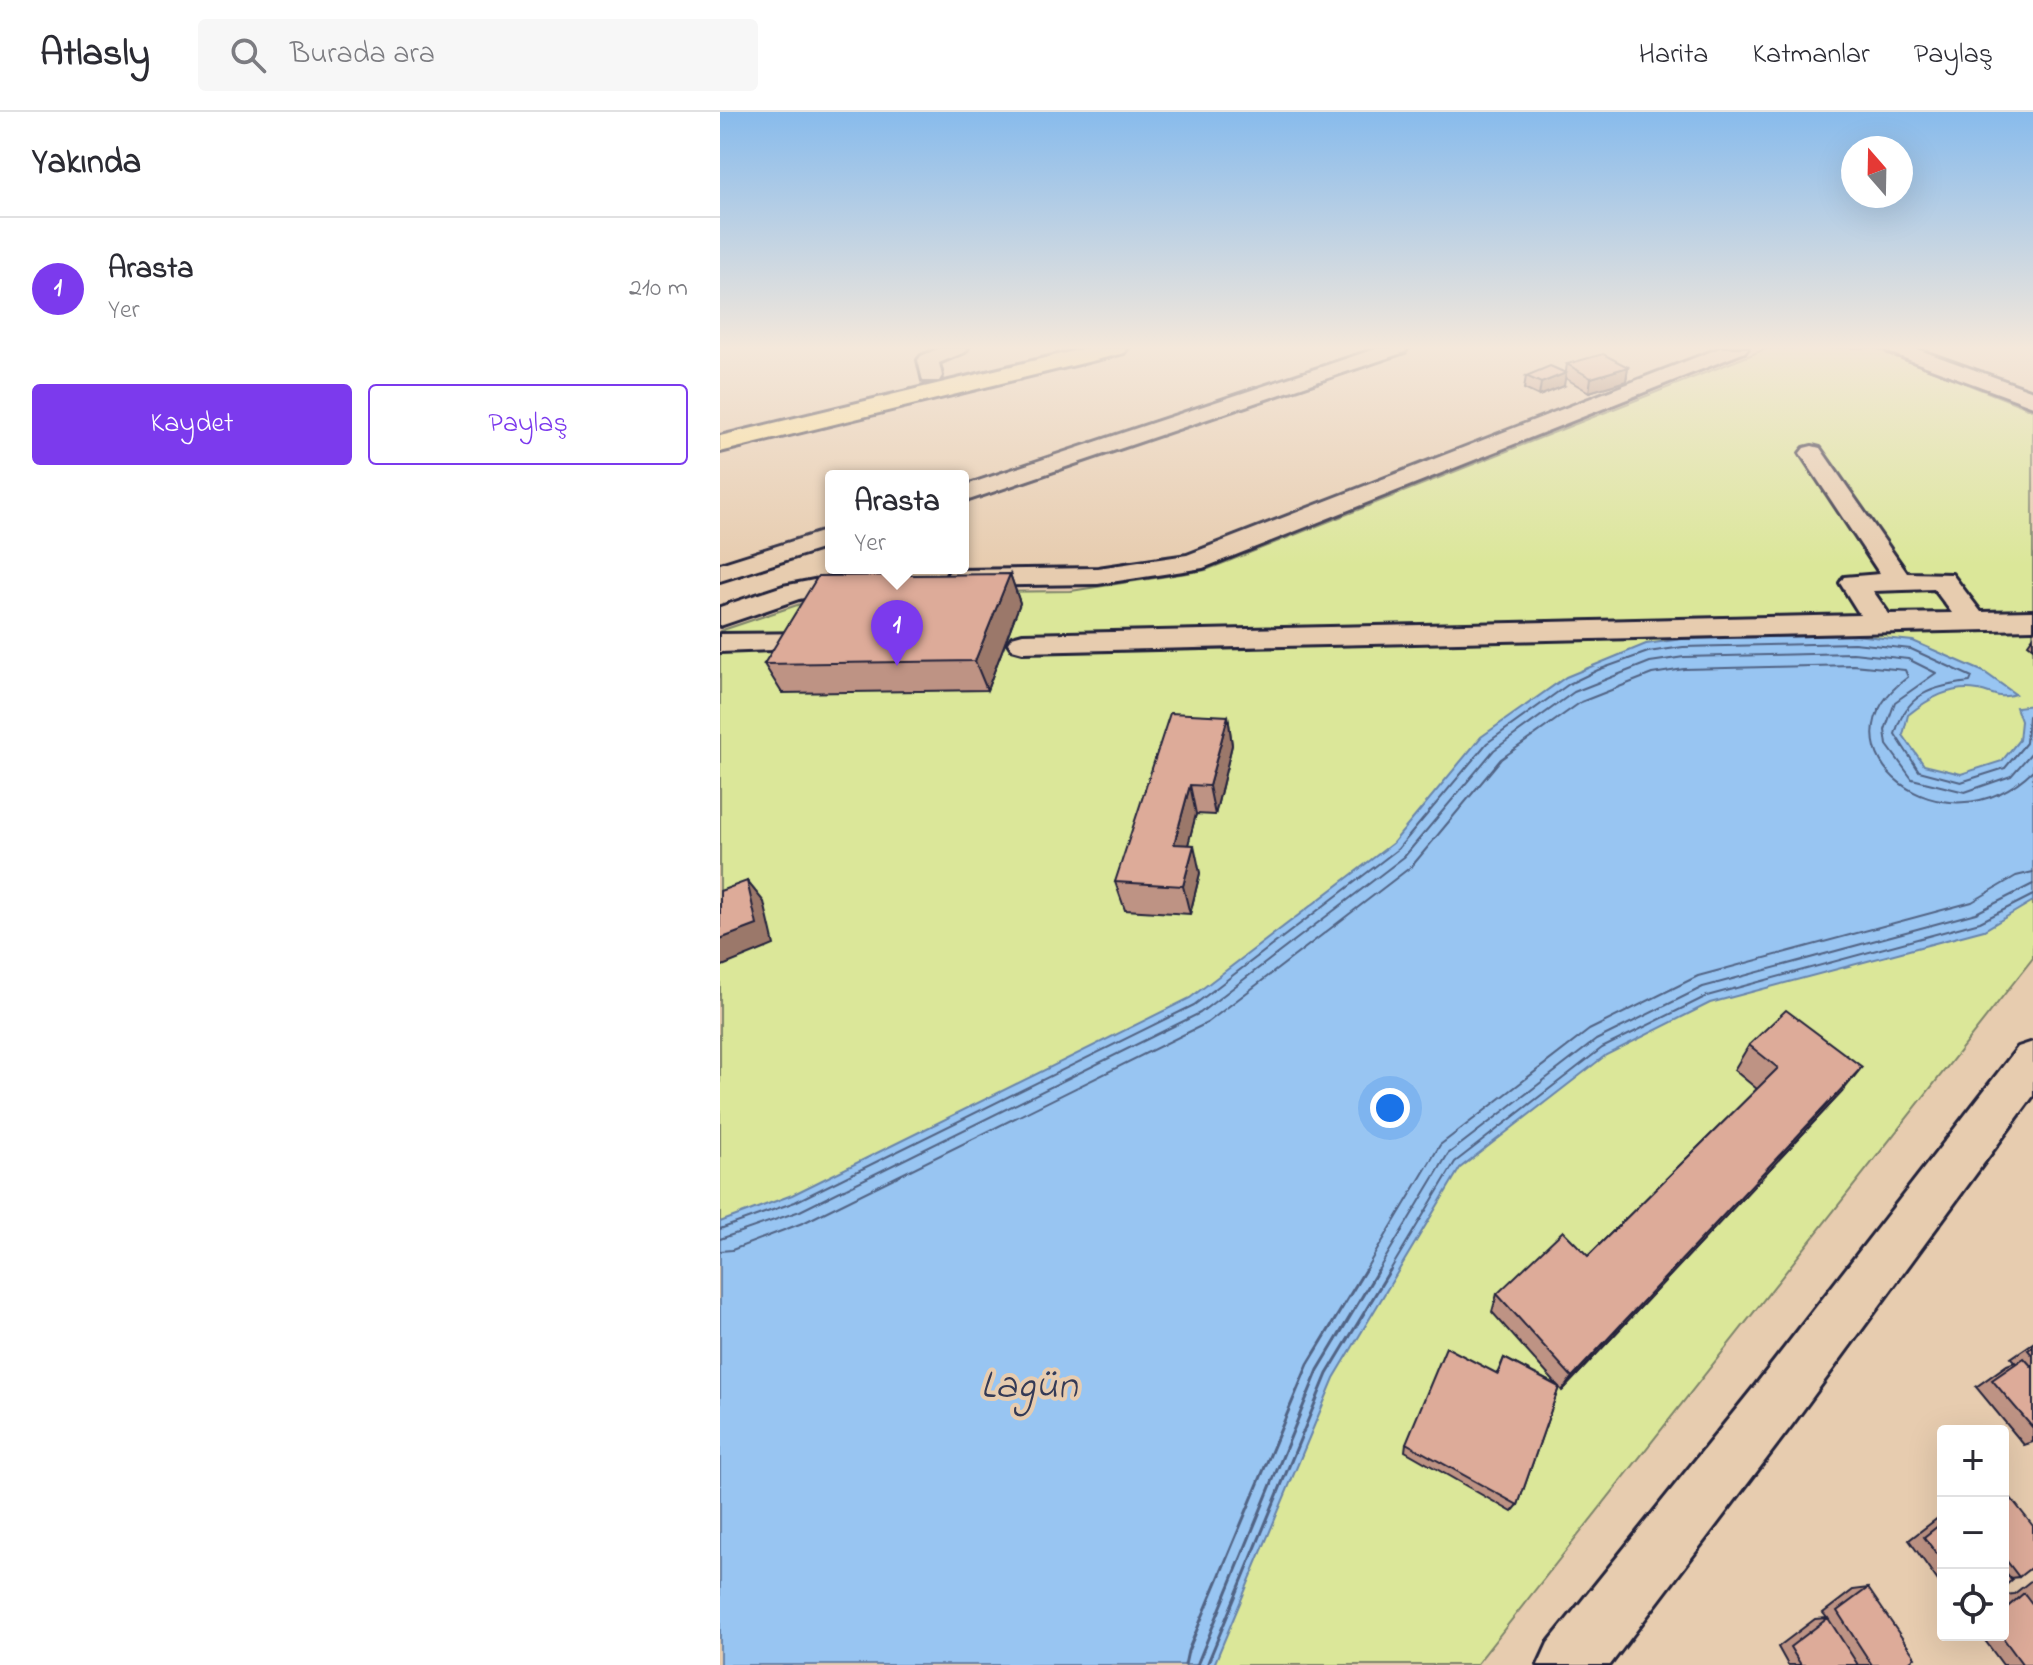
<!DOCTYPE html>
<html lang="tr">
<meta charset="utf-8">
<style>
:root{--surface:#fff;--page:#f7f7f7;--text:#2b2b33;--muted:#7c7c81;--line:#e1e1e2;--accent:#7c3aed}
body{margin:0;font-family:"Indie Flower",sans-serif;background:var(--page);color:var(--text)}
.controls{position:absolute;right:24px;bottom:24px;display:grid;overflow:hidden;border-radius:8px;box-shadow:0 8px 32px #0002}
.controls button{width:72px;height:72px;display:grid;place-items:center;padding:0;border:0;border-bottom:2px solid var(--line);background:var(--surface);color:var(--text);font:40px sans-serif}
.compass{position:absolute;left:1121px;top:24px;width:72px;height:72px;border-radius:50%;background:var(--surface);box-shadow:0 8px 32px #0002;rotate:340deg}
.you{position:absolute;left:670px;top:996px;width:28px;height:28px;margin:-20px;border:6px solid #fff;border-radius:50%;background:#1a73e8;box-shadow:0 0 0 12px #1a73e833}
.badge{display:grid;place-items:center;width:52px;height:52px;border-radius:50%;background:var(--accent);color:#fff;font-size:26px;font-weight:700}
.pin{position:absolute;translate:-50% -66px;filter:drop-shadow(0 2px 4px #0008)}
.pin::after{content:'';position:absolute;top:42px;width:28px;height:24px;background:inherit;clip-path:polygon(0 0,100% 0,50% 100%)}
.popup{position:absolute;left:105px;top:358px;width:144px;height:104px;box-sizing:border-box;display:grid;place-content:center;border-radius:8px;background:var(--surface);filter:drop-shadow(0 2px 6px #0005);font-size:26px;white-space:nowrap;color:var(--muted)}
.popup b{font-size:30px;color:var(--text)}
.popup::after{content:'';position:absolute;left:50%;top:100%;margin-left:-16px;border:16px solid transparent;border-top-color:var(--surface)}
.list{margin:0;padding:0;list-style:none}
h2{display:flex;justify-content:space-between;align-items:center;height:104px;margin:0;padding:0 32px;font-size:34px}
h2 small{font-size:26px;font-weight:400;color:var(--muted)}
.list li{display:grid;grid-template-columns:52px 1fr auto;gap:24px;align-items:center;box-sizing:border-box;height:144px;padding:0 32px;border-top:2px solid var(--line)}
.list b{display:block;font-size:30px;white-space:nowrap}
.list p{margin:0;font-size:26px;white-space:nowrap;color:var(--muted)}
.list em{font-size:26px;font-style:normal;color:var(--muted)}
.actions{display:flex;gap:16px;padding:24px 32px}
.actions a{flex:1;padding:18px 0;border:2px solid var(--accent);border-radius:8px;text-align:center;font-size:28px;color:var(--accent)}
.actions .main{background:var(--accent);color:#fff}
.icon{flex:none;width:44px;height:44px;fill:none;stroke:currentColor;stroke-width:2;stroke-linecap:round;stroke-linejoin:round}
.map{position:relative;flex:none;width:1313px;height:1553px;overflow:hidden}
header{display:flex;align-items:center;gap:48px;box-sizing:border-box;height:112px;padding:0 40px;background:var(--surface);border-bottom:2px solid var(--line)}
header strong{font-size:38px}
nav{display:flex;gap:44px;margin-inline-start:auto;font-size:28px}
.search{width:560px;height:72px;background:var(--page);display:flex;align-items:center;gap:20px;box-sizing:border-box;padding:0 28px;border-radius:8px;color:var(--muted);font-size:30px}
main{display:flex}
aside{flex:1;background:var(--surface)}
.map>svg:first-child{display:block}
.green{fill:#dbe799;stroke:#7e846a;stroke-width:2}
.water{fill:#98c5f2;stroke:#6984a9;stroke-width:2}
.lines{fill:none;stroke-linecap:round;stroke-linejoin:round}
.shore-far1{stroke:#516384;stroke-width:2}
.shore{stroke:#516384;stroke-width:3}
.minor-casing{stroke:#22223b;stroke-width:6}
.highway-casing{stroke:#22223b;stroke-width:6}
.minor{fill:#e7ccaf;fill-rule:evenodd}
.highway{fill:#fbdf96;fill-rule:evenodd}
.wall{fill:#be9384;stroke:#22223b;stroke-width:2}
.shaded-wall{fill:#9b786b;stroke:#22223b;stroke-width:2}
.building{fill:#ddab99;stroke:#22223b;stroke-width:2}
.labels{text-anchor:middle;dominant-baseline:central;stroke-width:8;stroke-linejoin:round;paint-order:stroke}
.near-water-label{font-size:40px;font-style:italic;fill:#343a56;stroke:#e7ccaf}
</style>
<header>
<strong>Atlasly</strong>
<div class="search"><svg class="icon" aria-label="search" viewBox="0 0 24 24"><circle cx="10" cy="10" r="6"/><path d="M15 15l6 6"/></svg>Burada ara</div>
<nav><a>Harita</a><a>Katmanlar</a><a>Paylaş</a></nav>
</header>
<main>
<aside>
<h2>Yakında<small></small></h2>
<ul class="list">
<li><span class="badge">1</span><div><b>Arasta</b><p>Yer</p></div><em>210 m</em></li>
</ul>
<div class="actions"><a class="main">Kaydet</a><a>Paylaş</a></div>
</aside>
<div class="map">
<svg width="1313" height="1553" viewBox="0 0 1313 1553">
<rect width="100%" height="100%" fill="#e7ccaf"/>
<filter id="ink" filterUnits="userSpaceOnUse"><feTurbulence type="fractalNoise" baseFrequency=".0125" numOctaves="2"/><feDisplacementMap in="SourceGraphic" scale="16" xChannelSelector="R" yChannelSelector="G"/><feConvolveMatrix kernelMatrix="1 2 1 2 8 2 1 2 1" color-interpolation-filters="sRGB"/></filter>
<g filter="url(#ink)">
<!-- green -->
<path class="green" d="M1048,236H1155L1313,298V846L756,1553H0V519L110,482L351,479L486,458Z"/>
<!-- water -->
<path class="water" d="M1134,523L1193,529L1264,560L1295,582C1279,588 1274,581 1258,578C1231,573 1208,587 1188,603L1183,623L1204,653L1241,662L1282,649L1299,628L1301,609L1296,595L1313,593V789L1264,818L990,891L886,943L740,1056L614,1266L494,1553H0V1110L72,1083L470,886L673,731L761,625L846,565L926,532L962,527Z"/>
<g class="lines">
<!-- shore-far1 -->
<path class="shore-far1" d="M0,1117L75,1090L474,893L678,737L767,631L849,572L878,558L928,540L963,535L1134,531L1191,537L1252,565L1250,570C1211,575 1187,581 1175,622L1199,659L1241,670L1285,656L1306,631L1308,604L1313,601
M0,1127L80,1099L480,901L684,745L774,638L854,580L930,550L964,545L1133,541L1188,547L1216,561L1175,590L1165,618L1167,633L1192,667L1245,680L1291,664L1313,639
M0,1139L12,1138L85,1110L487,911L692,754L781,647L861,590L932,562L964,557L1133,553L1185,558L1188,565C1089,637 1224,745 1313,658
M644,1160L720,1033L869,918L978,864L1252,790L1296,764L1313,760
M657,1160L728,1042L876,928L983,875L1256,801L1313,772
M669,1160L735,1050L882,936L987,884L1260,810L1313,783"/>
<!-- shore -->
<path class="shore" d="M465,1553L468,1539L588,1252L645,1158
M477,1553L598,1258L658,1158
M487,1553L607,1262L670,1158"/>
<defs>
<path id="minor" d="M220,236H248L245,240L219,251L222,264L219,269H203L198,248L201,244Z
M658,236H688L685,240L243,390V374Z
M1000,236H1028L1025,240L483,456L378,472L239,474L229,472L225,466L229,460L239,458L378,456L467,443Z
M1165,236H1194L1313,279V294L1168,240Z
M1092,334L1100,336L1187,461L1232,462L1261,500L1313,499V517L303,540L292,537L288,531L292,525L303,522L1140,503L1120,471L1124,465L1160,462L1080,341L1084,336ZM1214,477L1232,501L1169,502L1153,479Z
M111,417V434L0,469V452Z
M141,459L151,461L155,467L151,473L79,487L0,514V495L63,474Z
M92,521L103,524L107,530L103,536L0,540V522Z
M1313,930V984L1072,1313L890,1553H818L828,1531L1034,1275L1298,935Z"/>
<path id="highway" d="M366,236H408L404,241L0,340V324Z"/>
</defs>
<!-- minor casing -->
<use href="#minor" class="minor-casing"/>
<!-- highway casing -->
<use href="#highway" class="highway-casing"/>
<!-- minor -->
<use href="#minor" class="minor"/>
<!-- highway -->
<use href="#highway" class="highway"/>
</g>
<!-- wall -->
<path class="wall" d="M847,252L908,255L906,269L869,280L845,266Z
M806,264L844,274L819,284L804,277Z
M290,462L300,491L267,578L62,581L44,552Z
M1313,525V536L1308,532Z
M508,604L512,633L495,703L476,702L468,732L480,761L470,802L405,798L395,770Z
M1029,933L1122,980L842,1279L839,1275L798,1393L792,1400L685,1339L686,1331L777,1262L784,1246L838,1274L772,1200L777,1182L868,1144L1037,977L1014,958Z
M1313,1231V1330L1304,1333L1256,1275L1287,1253L1295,1250L1291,1246Z
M1283,1376L1299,1465L1290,1466L1283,1476Z
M1223,1402V1476L1189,1428Z
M1313,1467V1553H1283L1261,1523H1283V1485L1285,1483L1294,1482Z
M1148,1476L1185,1553H1068L1058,1535L1095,1507L1107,1506L1103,1501L1133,1478Z"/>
<!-- shaded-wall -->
<path class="shaded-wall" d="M908,255L906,269L869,280L871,266Z
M846,261L844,274L819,284L821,271Z
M290,462L300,491L267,578L255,549Z
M508,604L512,633L495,703L489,674Z
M470,673L476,702L461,760L454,732Z
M474,733L480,761L470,802L463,774Z
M27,769L44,790L54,833L0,855V827Z
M1142,955L1122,980L842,1279L852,1265Z"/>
<!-- building -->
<path class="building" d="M883,242L908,255L871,266L847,252Z
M830,254L846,261L821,271L806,264Z
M290,462L255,549L44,552L98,464Z
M450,601L508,604L489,674L470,673L454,732L474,733L463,774L395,770Z
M27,769L37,813L0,827V779Z
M1066,898L1142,955L852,1265L777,1182L843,1119L868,1144L1058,956L1029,933Z
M726,1235L778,1262L784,1246L839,1275L798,1393L686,1331Z
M1313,1235V1244L1308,1238Z
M1304,1246L1313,1256V1316L1272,1268Z
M1283,1376L1313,1414V1454L1299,1465L1283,1444Z
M1223,1410V1450L1204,1425Z
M1283,1457L1292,1468L1283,1476Z
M1148,1476L1195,1545L1185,1553H1152L1117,1499Z
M1304,1481L1313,1493V1553H1303L1281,1523H1283V1499Z
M1108,1506L1138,1553H1081L1070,1535Z"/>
</g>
<!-- sky -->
<linearGradient id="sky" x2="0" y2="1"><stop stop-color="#88bbec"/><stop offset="0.52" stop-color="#f4e8db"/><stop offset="1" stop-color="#f4e8db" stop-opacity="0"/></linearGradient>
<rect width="1313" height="453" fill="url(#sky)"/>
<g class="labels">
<!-- near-water labels -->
<g class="near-water-label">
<text x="309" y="1275">Lagün</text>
</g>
</g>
</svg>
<div class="controls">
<button>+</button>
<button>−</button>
<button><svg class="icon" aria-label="locate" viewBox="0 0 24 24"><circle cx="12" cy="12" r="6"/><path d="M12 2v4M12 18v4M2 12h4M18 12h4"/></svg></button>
</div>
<svg class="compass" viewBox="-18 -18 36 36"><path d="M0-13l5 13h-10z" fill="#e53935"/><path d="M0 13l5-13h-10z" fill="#7c7c81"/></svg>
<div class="you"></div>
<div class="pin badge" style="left:177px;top:554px">1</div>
<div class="popup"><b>Arasta</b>Yer</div>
</div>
</main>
